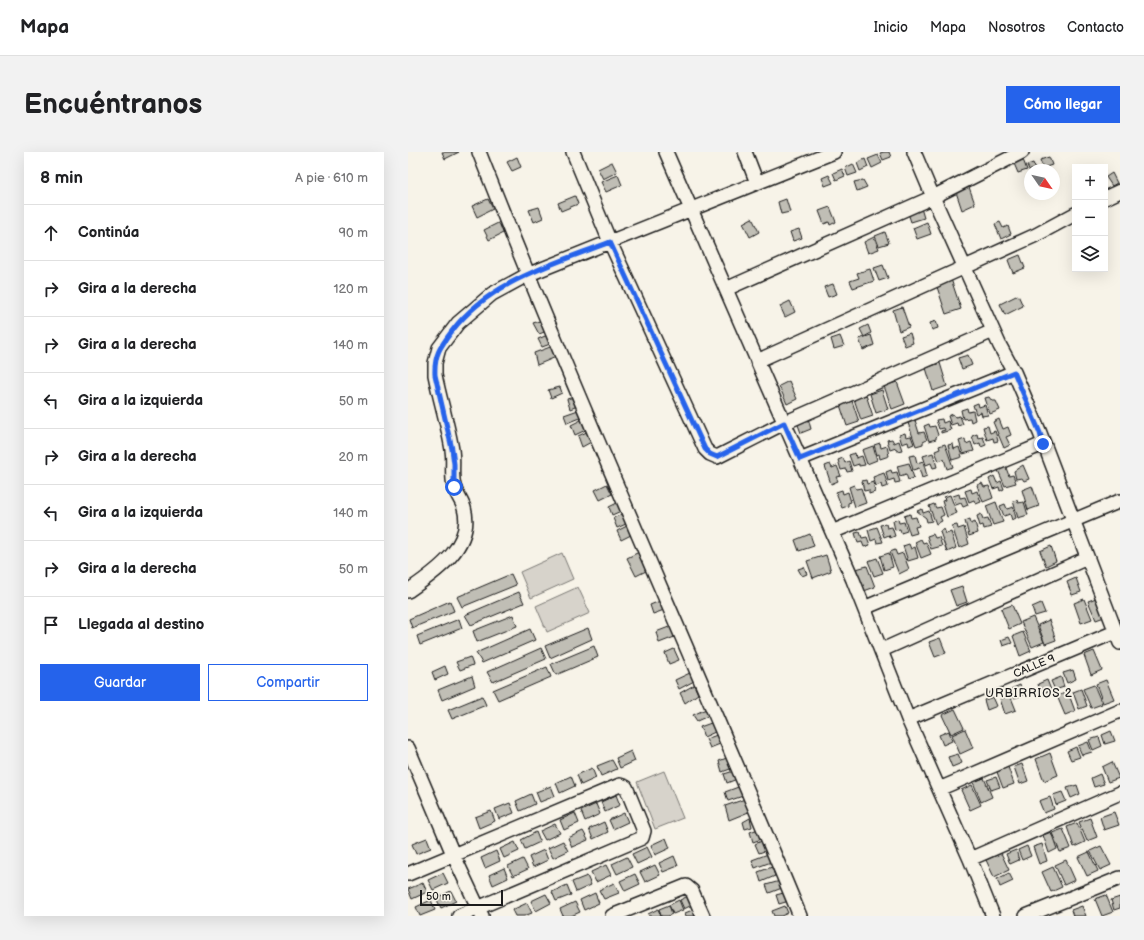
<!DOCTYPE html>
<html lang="es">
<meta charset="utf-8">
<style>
:root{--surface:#fff;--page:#f2f2f2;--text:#202124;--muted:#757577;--line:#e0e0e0;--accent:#2563eb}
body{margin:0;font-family:"Balsamiq Sans",sans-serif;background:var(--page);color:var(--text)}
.controls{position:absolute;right:12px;top:12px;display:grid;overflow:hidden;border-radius:0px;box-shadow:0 4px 16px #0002}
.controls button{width:36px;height:36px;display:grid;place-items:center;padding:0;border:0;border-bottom:1px solid var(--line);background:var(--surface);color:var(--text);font:20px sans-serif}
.compass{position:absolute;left:616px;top:12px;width:36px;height:36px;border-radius:50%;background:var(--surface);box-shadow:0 4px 16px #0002;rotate:124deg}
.scale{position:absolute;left:12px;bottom:10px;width:83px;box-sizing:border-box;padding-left:4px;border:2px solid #1c1c1c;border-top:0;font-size:11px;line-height:14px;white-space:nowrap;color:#1c1c1c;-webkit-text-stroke:3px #f7f3e8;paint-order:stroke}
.stop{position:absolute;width:12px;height:12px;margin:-9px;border:3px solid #2563eb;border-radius:50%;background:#fff}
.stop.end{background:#2563eb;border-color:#fff;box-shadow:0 1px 4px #0008}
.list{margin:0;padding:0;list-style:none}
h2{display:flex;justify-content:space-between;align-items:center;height:52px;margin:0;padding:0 16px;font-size:17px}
h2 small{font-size:13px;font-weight:400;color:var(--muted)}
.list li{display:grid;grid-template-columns:26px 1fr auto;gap:12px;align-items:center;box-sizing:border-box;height:56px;padding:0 16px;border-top:1px solid var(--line)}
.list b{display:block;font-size:15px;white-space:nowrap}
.list em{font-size:13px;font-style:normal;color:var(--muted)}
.actions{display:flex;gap:8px;padding:12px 16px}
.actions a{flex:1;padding:9px 0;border:1px solid var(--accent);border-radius:0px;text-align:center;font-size:14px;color:var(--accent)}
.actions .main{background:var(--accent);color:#fff}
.icon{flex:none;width:22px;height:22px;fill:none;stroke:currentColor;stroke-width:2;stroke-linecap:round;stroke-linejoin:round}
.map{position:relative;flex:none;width:712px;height:764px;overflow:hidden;border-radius:0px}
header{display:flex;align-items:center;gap:24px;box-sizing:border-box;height:56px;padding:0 20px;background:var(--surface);border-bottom:1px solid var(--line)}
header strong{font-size:19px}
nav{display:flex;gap:22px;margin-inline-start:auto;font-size:14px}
.intro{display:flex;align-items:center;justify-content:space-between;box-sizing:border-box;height:96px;padding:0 24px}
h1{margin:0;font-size:28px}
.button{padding:10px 18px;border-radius:0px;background:var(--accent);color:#fff;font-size:14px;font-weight:700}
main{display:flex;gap:24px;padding:0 24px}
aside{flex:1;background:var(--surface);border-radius:0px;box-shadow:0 4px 16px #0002}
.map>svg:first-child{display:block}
.green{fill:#d7d3cb;stroke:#7a7874}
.building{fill:#c0beb5;stroke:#1c1c1c}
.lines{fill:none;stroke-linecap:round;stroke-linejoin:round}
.street-casing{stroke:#1c1c1c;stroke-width:16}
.street{stroke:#f7f3e8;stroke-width:13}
.route{stroke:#2563eb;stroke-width:5}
.labels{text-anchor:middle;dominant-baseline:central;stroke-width:3.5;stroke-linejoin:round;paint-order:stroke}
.street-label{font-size:11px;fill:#1c1c1c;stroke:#f7f3e8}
.neighbourhood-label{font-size:12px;letter-spacing:1px;fill:#1c1c1c;stroke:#f7f3e8}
</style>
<header>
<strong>Mapa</strong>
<nav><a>Inicio</a><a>Mapa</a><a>Nosotros</a><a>Contacto</a></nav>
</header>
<div class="intro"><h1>Encuéntranos</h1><a class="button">Cómo llegar</a></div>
<main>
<aside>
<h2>8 min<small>A pie · 610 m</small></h2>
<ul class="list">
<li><svg class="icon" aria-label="ahead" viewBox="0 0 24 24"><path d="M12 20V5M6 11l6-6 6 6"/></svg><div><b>Continúa</b></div><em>90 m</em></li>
<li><svg class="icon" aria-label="right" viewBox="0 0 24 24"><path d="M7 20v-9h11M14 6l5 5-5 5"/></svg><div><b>Gira a la derecha</b></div><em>120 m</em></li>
<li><svg class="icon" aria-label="right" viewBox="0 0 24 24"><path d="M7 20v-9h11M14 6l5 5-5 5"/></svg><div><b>Gira a la derecha</b></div><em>140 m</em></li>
<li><svg class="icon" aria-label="left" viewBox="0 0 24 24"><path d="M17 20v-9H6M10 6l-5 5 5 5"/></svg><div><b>Gira a la izquierda</b></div><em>50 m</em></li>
<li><svg class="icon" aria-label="right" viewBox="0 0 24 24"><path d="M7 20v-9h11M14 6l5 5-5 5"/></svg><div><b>Gira a la derecha</b></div><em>20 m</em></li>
<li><svg class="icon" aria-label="left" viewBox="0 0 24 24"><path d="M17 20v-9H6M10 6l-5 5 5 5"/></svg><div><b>Gira a la izquierda</b></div><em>140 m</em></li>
<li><svg class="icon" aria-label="right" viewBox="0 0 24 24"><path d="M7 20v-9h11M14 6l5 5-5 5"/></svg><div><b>Gira a la derecha</b></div><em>50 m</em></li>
<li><svg class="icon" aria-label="arrive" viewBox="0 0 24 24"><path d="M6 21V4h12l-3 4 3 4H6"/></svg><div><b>Llegada al destino</b></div></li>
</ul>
<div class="actions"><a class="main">Guardar</a><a>Compartir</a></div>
</aside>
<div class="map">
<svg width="712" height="764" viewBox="0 0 712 764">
<rect width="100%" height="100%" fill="#f7f3e8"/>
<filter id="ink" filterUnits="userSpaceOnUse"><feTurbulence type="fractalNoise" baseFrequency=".025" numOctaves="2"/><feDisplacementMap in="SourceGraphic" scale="8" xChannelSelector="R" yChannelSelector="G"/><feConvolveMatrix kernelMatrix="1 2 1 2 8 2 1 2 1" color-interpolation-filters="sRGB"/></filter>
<g filter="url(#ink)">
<!-- green -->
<path class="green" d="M154,401L165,427L123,446L112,420Z
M170,435L182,461L139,480L128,454Z
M256,619L275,666L247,677L229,630Z"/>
<!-- building -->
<path class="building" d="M34,0H51L37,7Z
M476,0H481L483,5L475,8L472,1Z
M470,3L474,11L464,16L460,7Z
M109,5L113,15L104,19L99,10Z
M614,5L619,18L610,21L605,9Z
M641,5L644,13L635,16L632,8Z
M457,7L460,15L452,19L449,11Z
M204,10L209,20L195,27L190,17Z
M625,11L628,18H622V20L619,13Z
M445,12L449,21L440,24L437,16Z
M434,17L437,24L428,28L425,21Z
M704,21L709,31L704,34L698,25Z
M210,23L214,33L198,40L193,30Z
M421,23L425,31L417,34L414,26Z
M455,28L459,35L449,39L446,30Z
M561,35L567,52L554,58L548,40Z
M167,44L170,52L153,59L150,51Z
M80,47L85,57L69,65L64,54Z
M378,47L382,60L373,62L370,50Z
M131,55L135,66L126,70L121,58Z
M422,55L428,70L422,73L421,70L416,72L411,59Z
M513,56L516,66L503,70L500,61Z
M344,66L351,80L342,85L335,71Z
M92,70L97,80L81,88L76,78Z
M519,70L523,82L509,87L505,76Z
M592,70L595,76L600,74L603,82L593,87L587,72Z
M391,77L394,86L385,89L382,80Z
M477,80L481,91L471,94L467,84Z
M466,85L471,97L460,101L456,90Z
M612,103L617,116L605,121L600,108Z
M475,113L480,126L471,129L466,116Z
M462,117L466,129L445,136L442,129L451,126L449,121Z
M543,127L553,157L538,162L528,132Z
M425,132L429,142L420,145L416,135Z
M610,143L615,154L597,163L592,152Z
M382,149L387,160L377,165L372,154Z
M494,155L501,175L491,179L485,158Z
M135,168L139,179L131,182L125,171Z
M528,169L530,176L524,178L522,171Z
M460,173L463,181L456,185L452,177Z
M502,181L505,191L497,194L493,184Z
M142,182L145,191L134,195L130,187Z
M463,183L466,193L455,198L451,187Z
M432,184L436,194L426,197L423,187Z
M145,194L148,205L129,213L126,201Z
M560,203L564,213L554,217L550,206Z
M532,211L539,234L525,239L518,216Z
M381,229L389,247L379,252L371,234Z
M489,230L497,252L484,257L476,234Z
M152,235L154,241L143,246L140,238Z
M474,238L480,257L468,261L462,242Z
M458,243L465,264L453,268L446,247Z
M169,244L172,253L162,257L159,247Z
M581,245L584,249H588L592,258L582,262L577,246Z
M444,249L451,270L439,274L432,253Z
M570,251L571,255L577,253L580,263L574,264L573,260L568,262L565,253Z
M559,256L560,260L565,259L567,268L563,270L562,266L555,267L553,258Z
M173,257L176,264L159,271L156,263Z
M545,262L547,265L552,264L555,272L550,274L549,271L543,273L540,264Z
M179,265L184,275L167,283L163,273Z
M400,266L403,277L393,281L389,270Z
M534,267L535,271L540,269L543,278L533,281V279L537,278L536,276L531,277L528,268Z
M591,267L595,277L600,275L603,283L598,285L602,293L596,296L585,270Z
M507,268L511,281L516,280L519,288L515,290V292L508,294L500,271Z
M521,272L522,275L527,274L530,283L528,285V287L521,289L516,274Z
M580,274L582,281L587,279L590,289L586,290L585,286L579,288L575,275Z
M181,279L185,289L174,295L170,284Z
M497,281L498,285L503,284L506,292L501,294L500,290L494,292L491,283Z
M569,282L570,286L575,285L578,293L573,295L572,291L567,293L564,284Z
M484,287L486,291L491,289L494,298L489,299L488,296L482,298L479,288Z
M557,287L558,292L563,290L566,299L555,302L551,289Z
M472,291L473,296L479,294L481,304L472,307L471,302L469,303L466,293Z
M537,292L545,315L539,317L536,307L531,309L527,299L532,297L531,294Z
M545,292L546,297L551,295L554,305L544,308L540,293Z
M465,294L469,308L459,312L454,298Z
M447,301L448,306L454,304L457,313L451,314V312L445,314L441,303Z
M525,301L529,315L525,316L523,311L518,313L515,304Z
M507,303L509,311L515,309L519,324L514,326L511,316L505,318L501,304Z
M435,306L437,311L441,309L444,319L439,320L438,317L433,318L430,308Z
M501,311L506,326L500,328L498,322L492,324L489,314Z
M422,312L424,316L429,314L433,324L428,325L430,329L423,332L417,314Z
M597,313L601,324L605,323L608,331L597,334L589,316Z
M615,313L621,327L616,329L614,326L608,327L606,319Z
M483,318L484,321L489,320L492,330L487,331L486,327L480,329L478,320Z
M476,321L480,334L474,336L473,332L468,334L465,325Z
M586,324L589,331L593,329L596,337L592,339L591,335L585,337L581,327Z
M458,328L459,332L465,330L467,340L461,342V338L456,339L454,329Z
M574,331L576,335L581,334L585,346L575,350L569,333Z
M199,332L204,342L192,348L187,338Z
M446,333L448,337L453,336L458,351L447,355L441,335Z
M624,334L631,354L620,358L614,338Z
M563,337L564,341L569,339L573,350L568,352L566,348L561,350L557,339Z
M434,338L435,342L440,340L443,350L440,351V354L434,356L428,340Z
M551,342L552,346L557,345L560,353L555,355L553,351L548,353L545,344Z
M542,343L549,361L539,365L534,349L537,348L536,345Z
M609,348L610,351L616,350L620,363L610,366L605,349Z
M588,350L595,370L585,373L578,354Z
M209,351L213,359L204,363L201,355Z
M526,352L528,356L533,355L536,363L532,365L534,369L528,372L521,354Z
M597,352L599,357L605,355L608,366L604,368L602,362L596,364L592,354Z
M514,357L515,361L521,359L524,369L519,370L518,366L509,359Z
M214,362L218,372L209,376L205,366Z
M502,362L503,366L508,365L511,374L507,375L509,381L502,383L496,364Z
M573,362L575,367L580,366L583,375L576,377L575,373L572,374L569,364Z
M490,367L491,371L496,370L499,379L493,381L492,377L487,378L485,369Z
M562,367L563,372L567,370L570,381L561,384L557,369Z
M478,372L479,376L484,375L487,384L482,386L481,383L476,385L472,373Z
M549,373L550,377L556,375L561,392L551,396L544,374Z
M219,374L223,383L213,388L209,379Z
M469,375L475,390L469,391L468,387L463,389L460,378Z
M536,377L538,382L543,380L548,396L539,400L532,380V379Z
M452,380L454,386L459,385L462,393L456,395L454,390L450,391L447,381Z
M402,382L406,394L391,399L387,388Z
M525,382L527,386L531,385L534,394L523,397L519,384Z
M513,387L515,391L518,390L523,402L513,406L507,390Z
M501,392L503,397L507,395L510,406L500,409L495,394Z
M643,394L648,409L638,414L632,399Z
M487,398L489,403L495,401L501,417L491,422L482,400Z
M231,400L244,416L228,424L219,406Z
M481,401L485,415L476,418L472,404Z
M418,403L423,419L405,426L399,409Z
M469,406L475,421L466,424L460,409Z
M459,414L467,435L456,439L448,417Z
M396,415L399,422L394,424L390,417Z
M103,422L108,433L54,455L49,445Z
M668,426L673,440L664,443L659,430Z
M554,434L559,450L548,454L542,438Z
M111,440L116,451L63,473L57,463Z
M691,445L699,464L688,468L680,449Z
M676,447L684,467L673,471L666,451Z
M42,449L46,459L4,476L1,467Z
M252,449L256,458L245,462L242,453Z
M633,451L637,461L627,464L624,455Z
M604,453L612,472L601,477L593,457Z
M105,463L109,474L69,490L65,479Z
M625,465L636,490L624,495L613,470Z
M51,467L54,476L12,493L9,484Z
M641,468L648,488L637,492L630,473Z
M266,473L269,484L251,491L248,480Z
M180,476L184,487L142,506L137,494Z
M122,477L127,488L74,511L68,501Z
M615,480L623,499L612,504L605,484Z
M601,485L604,491L595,494L593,488Z
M532,486L538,501L527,505L521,490Z
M186,494L190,505L148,523L143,512Z
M133,496L138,507L85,530L79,520Z
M266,497L271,508L261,512L257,501Z
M686,499L694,518L683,523L676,503Z
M62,505L65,513L52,518L48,510Z
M37,514L40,522L27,528L24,520Z
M139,515L143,525L90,548L85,538Z
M665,518L668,527L659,531L655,521Z
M284,520L288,528L271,537L267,528Z
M64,524L67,534L34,548L30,538Z
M653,525L656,535L647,538L643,529Z
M639,528L643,538L633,542L630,532Z
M698,528L706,547L695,551L688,532Z
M286,533L290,542L277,551L272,541Z
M612,533L616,543L606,546L603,537Z
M686,533L694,552L683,556L675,537Z
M673,537L679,554L671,557L665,540Z
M660,540L667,559L657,563L649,544Z
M602,543L608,558L597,562L592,547Z
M74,544L78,553L44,567L40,558Z
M585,545L589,554L579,558L576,548Z
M298,557L302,563L289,569L285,563Z
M547,557L556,576L543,582L534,563Z
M303,571L307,580L296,585L292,575Z
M557,577L565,596L552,602L544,583Z
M541,579L544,589L535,593L531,583Z
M703,579L707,589L697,592L694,583Z
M309,583L312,592L302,596L298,587Z
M691,585L694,594L685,598L681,588Z
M680,590L684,600L674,603L670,594Z
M668,595L672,605L663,608L659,599Z
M223,599L227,609L212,616L208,606Z
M642,601L650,623L636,629L628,607Z
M550,602L554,611L544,615L540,605Z
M321,605L325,616L314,620L311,609Z
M204,608L209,617L193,624L189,614Z
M704,610L711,626L700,630L694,615Z
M614,612L620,629L612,632L606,615Z
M600,615L606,632L595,636L589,620Z
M184,616L188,626L173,633L169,623Z
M326,619L329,627L319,631L316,622Z
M692,622L696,632L686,635L683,626Z
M163,624L167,634L152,641L148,631Z
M588,625L592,635L583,638L579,628Z
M576,626L584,645L573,650L565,630Z
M564,633L573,653L562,658L553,638Z
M669,633L672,642L663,646L659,636Z
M143,634L147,644L132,650L128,640Z
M333,634L335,644L320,649L317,640Z
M654,640L658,649L648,653L645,643Z
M123,642L127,652L112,659L108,649Z
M208,643L212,653L197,660L193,650Z
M642,645L646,657L636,661L631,649Z
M340,646L343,659L321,668L317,654Z
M102,651L106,661L91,667L87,657Z
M188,652L192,662L177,669L173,659Z
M83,659L87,669L71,676L67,665Z
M706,660L711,673L696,678L692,665Z
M167,661L171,671L156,678L152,668Z
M216,661L220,670L205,677L201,668Z
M342,666L344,675L337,677L335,670Z
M682,666L689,685L679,689L671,670Z
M196,670L200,680L185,687L181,677Z
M669,671L677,690L666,695L659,675Z
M147,672L152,681L137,688L132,679Z
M353,676L356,686L345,690L342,680Z
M655,677L663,696L652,700L644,681Z
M175,679L180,688L164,695L160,686Z
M128,680L132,690L117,697L113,688Z
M643,680L649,697L641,701L635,683Z
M19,686L23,696L8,702L4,692Z
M258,686L262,696L247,703L243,693Z
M358,687L362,697L351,701L347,692Z
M155,689L160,699L145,706L140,696Z
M107,690L111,699L96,706L92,697Z
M634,692L639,709L631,712L625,695Z
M619,694L623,704L614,708L610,698Z
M693,694L703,713L692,718L682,699Z
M239,695L244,705L229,712L224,702Z
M136,698L140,708L125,715L121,705Z
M608,698L611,708L602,712L598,702Z
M88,699L92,709L77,716L73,706Z
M681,700L690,719L679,724L670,705Z
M593,701L601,718L586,725L578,708Z
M360,702L363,710L347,716L344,708Z
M266,704L270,714L255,720L251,711Z
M219,705L224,715L209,722L204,712Z
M115,707L120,717L105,724L100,714Z
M658,708L667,728L656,733L647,713Z
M198,713L203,723L188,730L183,720Z
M247,713L252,723L237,730L232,720Z
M364,715L367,724L353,730L350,720Z
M645,715L654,735L643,740L634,720Z
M96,716L100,726L85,733L81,723Z
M35,721L40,731L25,738L20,728Z
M601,721L605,729L592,735L589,727Z
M227,722L232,732L217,739L212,729Z
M179,724L183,733L168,740L164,730Z
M372,729L374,736L361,741L358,733Z
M15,731L19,740L4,747L0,737Z
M206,731L211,741L196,747L191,738Z
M159,733L163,743L148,749L144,740Z
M43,739L48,749L33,756L28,746Z
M379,740L381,749L371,752L368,743Z
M187,741L191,751L176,758L172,748Z
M138,742L143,751L128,759L123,749Z
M282,743L286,752L276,757L272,748Z
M698,743L705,760L694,764L687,747Z
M712,745V756L706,758L703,748Z
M23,748L27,758L12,764L8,755Z
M271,748L275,758L265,762L261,753Z
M167,750L172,760L163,764H155L152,757Z
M119,751L124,761L116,764H107L104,758Z
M261,753L264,762L260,764H253L251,757Z
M377,754L380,761L373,764H366L364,759Z
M674,754L678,764H665L663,758Z
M250,757L253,764H241L240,762Z
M287,757L290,764H278L277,761Z"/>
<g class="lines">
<defs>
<path id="street" d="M71,0C172,257 287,509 392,764
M165,0L202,90L297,297L302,302L309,305L376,271L585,179
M258,0L445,428L500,567L562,707L585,764
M337,0L349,31
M506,0L525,45L592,194L606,220L632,281L712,491
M697,46L712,39
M318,137L525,45L614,0
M349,209L557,115L628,83L667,62
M392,307L606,220
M424,380L635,292
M0,439C26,421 67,394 56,356C54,349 48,342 46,334C43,322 46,310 44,298C40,273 32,248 27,223V211L31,196L50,171L84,142L119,123L426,0
M456,456L712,349
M474,498L679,406
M500,567L707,480
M0,596L45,702L74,764
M531,637L712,559
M562,707L712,641
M0,722L212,633L218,635L236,679L234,686L51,764
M204,764L278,734L284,739L295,764
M618,764L712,726"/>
</defs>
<!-- street casing -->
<use href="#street" class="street-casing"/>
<!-- street -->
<use href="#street" class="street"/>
</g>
</g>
<g class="lines" filter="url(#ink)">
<!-- route -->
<path class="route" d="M46,335V312L44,297L27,223C26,203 32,195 44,179C82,129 146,112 202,90L297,297L302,302L309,305L376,271L392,307L606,220L632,281L635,292"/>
</g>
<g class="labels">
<!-- street labels -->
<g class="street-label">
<text transform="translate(626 514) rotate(-23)">CALLE 9</text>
</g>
<!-- neighbourhood labels -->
<g class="neighbourhood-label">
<text x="621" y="541">URBIRRIOS 2</text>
</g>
</g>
</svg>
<div class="controls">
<button>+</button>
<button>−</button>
<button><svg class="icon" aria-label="layers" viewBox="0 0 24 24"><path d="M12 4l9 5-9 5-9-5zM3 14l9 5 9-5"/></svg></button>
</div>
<svg class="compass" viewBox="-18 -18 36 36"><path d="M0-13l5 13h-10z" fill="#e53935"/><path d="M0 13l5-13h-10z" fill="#757577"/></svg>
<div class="scale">50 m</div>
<div class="stop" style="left:46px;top:335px"></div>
<div class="stop end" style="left:635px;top:292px"></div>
</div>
</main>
